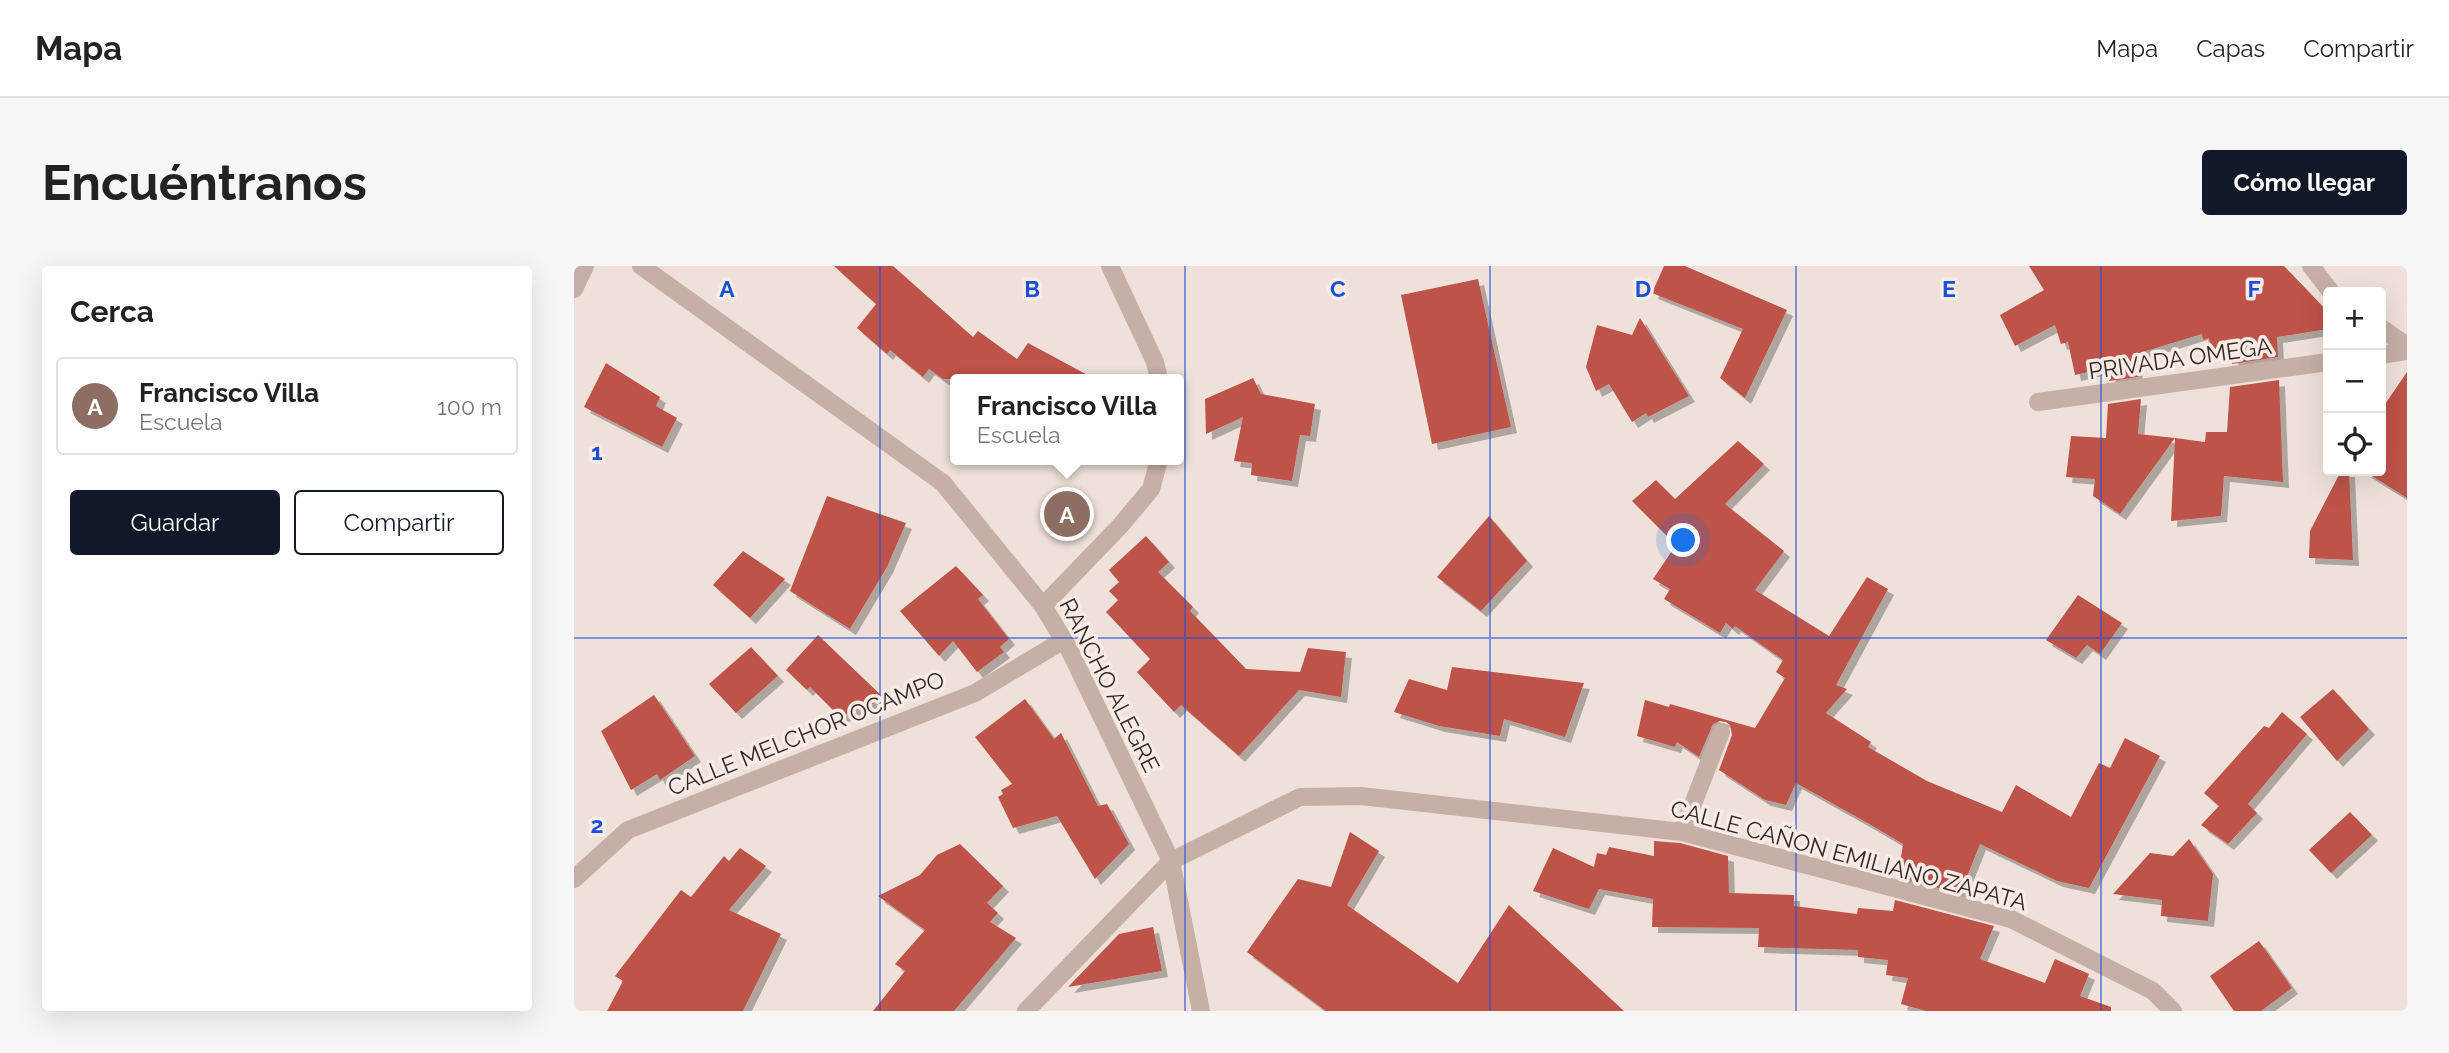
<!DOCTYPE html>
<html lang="es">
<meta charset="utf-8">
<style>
:root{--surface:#fff;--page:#f6f6f6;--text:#222;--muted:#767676;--line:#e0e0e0;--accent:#111827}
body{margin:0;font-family:Raleway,sans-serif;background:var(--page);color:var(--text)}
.controls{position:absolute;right:21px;top:21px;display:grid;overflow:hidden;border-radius:7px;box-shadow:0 7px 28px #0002}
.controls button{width:63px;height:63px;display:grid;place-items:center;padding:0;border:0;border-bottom:2px solid var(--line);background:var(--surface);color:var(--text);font:35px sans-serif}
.you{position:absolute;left:1110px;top:275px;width:24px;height:24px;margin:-18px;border:5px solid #fff;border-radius:50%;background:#1a73e8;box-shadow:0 0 0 10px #1a73e833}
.badge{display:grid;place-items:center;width:46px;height:46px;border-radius:50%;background:var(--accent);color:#fff;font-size:23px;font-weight:700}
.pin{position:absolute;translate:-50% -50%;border:4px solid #fff;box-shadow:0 2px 7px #0006}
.popup{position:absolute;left:376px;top:108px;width:234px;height:91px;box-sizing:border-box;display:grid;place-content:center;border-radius:7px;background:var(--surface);filter:drop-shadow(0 2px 5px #0005);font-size:23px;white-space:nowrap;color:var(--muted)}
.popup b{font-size:26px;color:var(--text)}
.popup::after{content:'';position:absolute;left:50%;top:100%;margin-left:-14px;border:14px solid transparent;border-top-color:var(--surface)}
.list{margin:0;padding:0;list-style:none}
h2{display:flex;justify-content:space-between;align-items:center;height:91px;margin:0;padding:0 28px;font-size:30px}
h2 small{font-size:23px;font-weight:400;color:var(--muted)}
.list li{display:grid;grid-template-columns:46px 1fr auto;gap:21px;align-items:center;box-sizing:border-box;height:98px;margin:0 14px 14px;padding:0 14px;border:2px solid var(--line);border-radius:7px}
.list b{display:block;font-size:26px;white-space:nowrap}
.list p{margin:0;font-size:23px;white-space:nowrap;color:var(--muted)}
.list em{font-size:23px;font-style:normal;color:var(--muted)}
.actions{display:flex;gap:14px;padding:21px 28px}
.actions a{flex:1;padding:16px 0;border:2px solid var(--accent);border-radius:7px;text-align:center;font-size:24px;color:var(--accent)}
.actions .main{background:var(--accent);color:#fff}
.icon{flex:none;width:38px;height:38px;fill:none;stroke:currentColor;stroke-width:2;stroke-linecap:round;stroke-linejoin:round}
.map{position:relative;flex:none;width:1833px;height:745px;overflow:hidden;border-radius:7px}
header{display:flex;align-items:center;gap:42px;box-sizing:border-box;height:98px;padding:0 35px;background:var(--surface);border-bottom:2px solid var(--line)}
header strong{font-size:33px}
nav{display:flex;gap:38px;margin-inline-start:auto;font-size:24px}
.intro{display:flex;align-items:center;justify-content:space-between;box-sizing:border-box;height:168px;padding:0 42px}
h1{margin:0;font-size:49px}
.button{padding:18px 32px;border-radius:7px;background:var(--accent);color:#fff;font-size:24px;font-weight:700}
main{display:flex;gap:42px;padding:0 42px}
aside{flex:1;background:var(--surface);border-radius:7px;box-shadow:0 7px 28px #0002}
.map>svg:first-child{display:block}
.building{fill:#be5248;filter:url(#shadow)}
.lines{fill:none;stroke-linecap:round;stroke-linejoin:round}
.minor{stroke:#c6afa6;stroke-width:18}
.grid{fill:none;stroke:#1d4ed8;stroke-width:2;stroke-opacity:0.55}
.labels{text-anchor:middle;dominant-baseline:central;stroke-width:7;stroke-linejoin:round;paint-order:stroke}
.street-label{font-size:23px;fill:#332826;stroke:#f7ece5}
.grid-label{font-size:23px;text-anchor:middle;font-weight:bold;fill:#1d4ed8;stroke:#f7ece5;stroke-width:7;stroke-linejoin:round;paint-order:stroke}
</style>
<header>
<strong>Mapa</strong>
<nav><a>Mapa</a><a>Capas</a><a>Compartir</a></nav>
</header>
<div class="intro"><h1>Encuéntranos</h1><a class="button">Cómo llegar</a></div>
<main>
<aside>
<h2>Cerca<small></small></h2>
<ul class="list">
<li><span class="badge" style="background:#8d6e63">A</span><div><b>Francisco Villa</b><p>Escuela</p></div><em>100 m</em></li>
</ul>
<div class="actions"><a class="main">Guardar</a><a>Compartir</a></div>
</aside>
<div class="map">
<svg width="1833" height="745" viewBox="0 0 1833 745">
<defs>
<filter id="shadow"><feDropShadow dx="6" dy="6" stdDeviation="0" flood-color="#0004"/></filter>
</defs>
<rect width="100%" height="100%" fill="#efe1d9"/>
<!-- building -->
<path class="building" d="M260,0H319L399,71L404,65L443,93L454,77L521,113H369L355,103L349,111L316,84L313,88L283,62L302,38Z
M1090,0H1111L1213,44L1171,132L1146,112L1169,63L1078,27Z
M1455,0H1710L1754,46V63L1703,71L1704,91L1658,98L1659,80L1637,84L1635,72L1629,74L1628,68L1559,89L1564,111L1535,115L1536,101L1501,109L1494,76L1487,78L1481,59L1441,80L1426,49L1470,24Z
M904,13L937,161L858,178L827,29Z
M1066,52L1115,130L1074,151L1072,147L1058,156L1035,118L1022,125L1012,101L1023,59L1058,69Z
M32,97L86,131L82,140L103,152L88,181L10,141Z
M1833,106V232L1790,205H1807V144Z
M679,112L687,128L741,138L736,170L726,169L718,215L677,209L678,197L660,195L669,151L632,168L631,133Z
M1705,114L1709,216L1650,210L1647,250L1597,255L1601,172L1631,176L1632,166H1653L1656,121Z
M1567,133L1564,168L1601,172L1546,248L1519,230L1521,213L1492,211L1497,170L1532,172L1534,138Z
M1164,175L1190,198L1151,238L1210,285L1181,324L1255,370L1293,311L1314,323L1262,419L1273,423L1252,447L1297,476L1294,481L1353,515L1428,546L1442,519L1497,551L1525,497L1536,502L1551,472L1586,490L1515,622L1483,615L1406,578L1386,628L1324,611L1329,578L1297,559L1222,517L1212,539L1191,534L1145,504L1158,469L1156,459L1152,456L1146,455L1139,458L1125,491L1103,476L1101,481L1063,470L1071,434L1095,441L1096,438L1181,462L1211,412L1202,406L1209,394L1161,360L1159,363L1152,357L1146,367L1090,333L1096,323L1079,313L1102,279L1058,235L1082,214L1101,233Z
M1767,205H1775L1779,294L1735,292L1736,265Z
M253,230L332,257L313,301L276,363L216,325Z
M915,250L953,295L907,345L863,311Z
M572,270L595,296L584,306L619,341L616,345L672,403L726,406L734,382L772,386L767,431L725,424L665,490L607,439L600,446L563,406L576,393L532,346L544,334L535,325L545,316L535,304Z
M169,285L211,313L176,352L139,319Z
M382,300L409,329L404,333L435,373L426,381L430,386L403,406L379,375L365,390L326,345Z
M1504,329L1548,357L1526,388L1513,379L1502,392L1472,374Z
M244,369L268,392L311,433L266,451L236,421L233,424L212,404Z
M177,381L204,410L162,447L135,418Z
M878,401L1010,417L991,471L930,453L926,470L865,460L820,446L835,413L873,424Z
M1759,423L1795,463L1763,495L1726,451Z
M80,429L121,490L86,514L83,508L57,524L27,465Z
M451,433L480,473L487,467L524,540L533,538L555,578L521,613L483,550L439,562L424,531L429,528L427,524L438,518L401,471Z
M1708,446L1733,468L1674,538L1683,547L1654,578L1627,559L1645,540L1630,527L1690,460L1695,462Z
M1776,546L1798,569L1757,607L1735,584Z
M776,566L805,585L773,639L884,717L935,639L1050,745H752L673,686L724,613L757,621Z
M1615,573L1639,608L1634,655L1587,650L1588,634L1539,628L1576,587L1599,590Z
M1080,575L1106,577L1154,590L1155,627L1220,629V640L1283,648L1284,642L1319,645L1321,634L1420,660L1406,693L1471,717L1481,693L1515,708L1506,730L1537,741V745H1352L1327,738L1334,712L1312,709L1314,694L1284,691V684L1184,681L1185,662L1078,661L1079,633L1025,623L1015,643L959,625L979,582L1020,601L1023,587L1032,589L1035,581L1080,590Z
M386,578L429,620L413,637L424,647L416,656L442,672L380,745H299L331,705L321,698L351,664L304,630L346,609L363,589Z
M166,582L192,600L155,644L207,668L169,745H33L49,715L41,710L107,624L117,631L150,590L155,595Z
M579,661L588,705L494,721L545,668Z
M1685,675L1718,722L1687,745H1660L1636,710Z"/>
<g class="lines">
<!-- minor -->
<path class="minor" d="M67,0L369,217L469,340L495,383L597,595L627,745
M536,0L581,96L585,113
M1737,0L1757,26
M0,23L11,0
M1807,62L1833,80
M1807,89L1833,85
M1464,136L1754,96
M469,340L546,260L577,223L585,194
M1108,566L1147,466
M0,613L54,564L401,427L490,374
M452,745L597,595L726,531L787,530L1108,566L1437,653L1579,725L1599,745"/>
</g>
<!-- grid -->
<path class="grid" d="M306,0V745M611,0V745M916,0V745M1222,0V745M1527,0V745M0,372H1833"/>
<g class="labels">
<!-- street labels -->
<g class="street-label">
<text transform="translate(1606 92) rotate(-8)">PRIVADA OMEGA</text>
<text transform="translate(536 419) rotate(63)">RANCHO ALEGRE</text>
<text transform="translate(232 467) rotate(-22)">CALLE MELCHOR OCAMPO</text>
<text transform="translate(1275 589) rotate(15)">CALLE CAÑON EMILIANO ZAPATA</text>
</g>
</g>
<g class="grid-label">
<text x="153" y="31">A</text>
<text x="458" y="31">B</text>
<text x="764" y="31">C</text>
<text x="1069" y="31">D</text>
<text x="1375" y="31">E</text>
<text x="1680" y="31">F</text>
<text x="23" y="194">1</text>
<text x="23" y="567">2</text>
</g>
</svg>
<div class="controls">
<button>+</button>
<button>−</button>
<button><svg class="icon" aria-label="locate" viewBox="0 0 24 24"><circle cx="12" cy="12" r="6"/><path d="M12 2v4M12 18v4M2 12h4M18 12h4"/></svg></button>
</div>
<div class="you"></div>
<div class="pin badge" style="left:493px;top:248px;background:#8d6e63">A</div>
<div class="popup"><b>Francisco Villa</b>Escuela</div>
</div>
</main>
